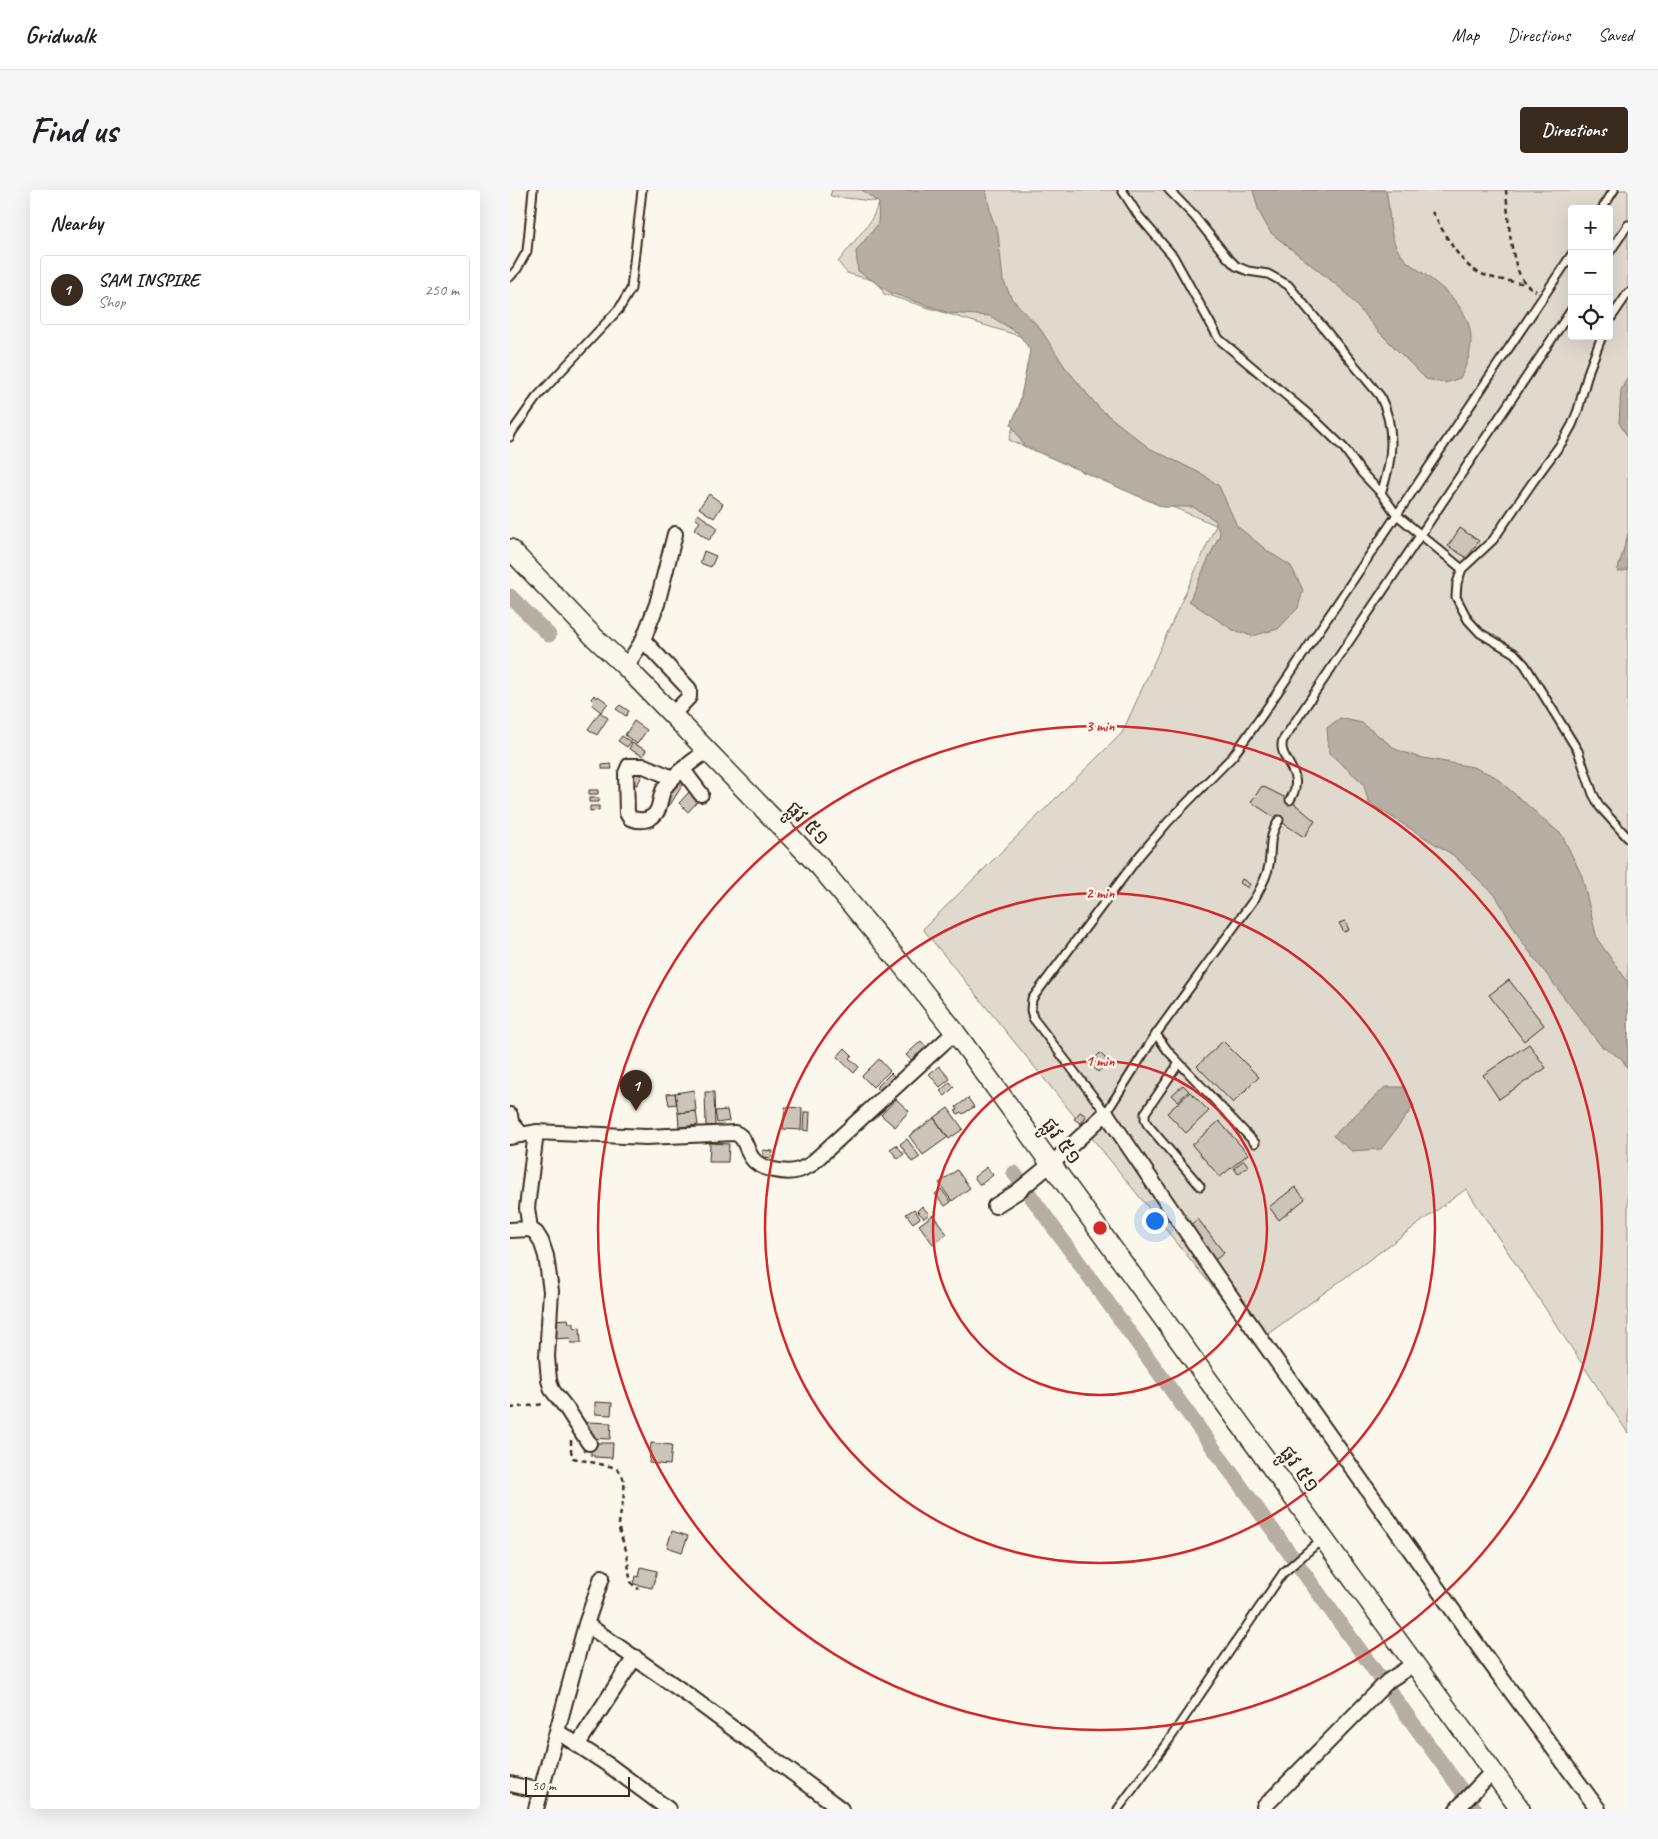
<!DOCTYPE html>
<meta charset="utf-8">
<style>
:root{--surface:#fff;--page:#f6f6f6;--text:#202124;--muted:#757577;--line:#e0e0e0;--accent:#3b2a1e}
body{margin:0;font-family:Caveat,"Noto Sans Khmer",sans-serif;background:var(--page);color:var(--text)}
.controls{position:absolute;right:15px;top:15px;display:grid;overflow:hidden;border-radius:5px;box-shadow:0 5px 20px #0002}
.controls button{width:45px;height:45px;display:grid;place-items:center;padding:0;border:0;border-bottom:1px solid var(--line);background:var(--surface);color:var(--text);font:25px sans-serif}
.scale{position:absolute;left:15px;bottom:12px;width:105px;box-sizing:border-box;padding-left:5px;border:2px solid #3b2a1e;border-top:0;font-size:14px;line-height:18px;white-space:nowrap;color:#3b2a1e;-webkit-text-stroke:4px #fbf7ec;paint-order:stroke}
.you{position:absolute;left:644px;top:1030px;width:18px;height:18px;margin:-12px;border:4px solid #fff;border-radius:50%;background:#1a73e8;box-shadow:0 0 0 8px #1a73e833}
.badge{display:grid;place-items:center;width:32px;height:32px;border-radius:50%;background:var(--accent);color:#fff;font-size:16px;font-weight:700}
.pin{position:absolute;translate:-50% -41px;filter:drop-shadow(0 1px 2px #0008)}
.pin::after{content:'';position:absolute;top:26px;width:18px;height:15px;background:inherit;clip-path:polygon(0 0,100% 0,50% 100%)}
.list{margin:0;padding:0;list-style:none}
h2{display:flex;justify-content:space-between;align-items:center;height:65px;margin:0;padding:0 20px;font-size:21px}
h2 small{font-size:16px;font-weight:400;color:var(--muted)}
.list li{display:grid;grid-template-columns:32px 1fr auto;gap:15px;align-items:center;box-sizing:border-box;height:70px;margin:0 10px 10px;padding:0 10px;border:1px solid var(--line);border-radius:5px}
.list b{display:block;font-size:19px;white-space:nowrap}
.list p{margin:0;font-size:16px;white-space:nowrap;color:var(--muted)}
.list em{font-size:16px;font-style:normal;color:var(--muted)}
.icon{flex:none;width:28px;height:28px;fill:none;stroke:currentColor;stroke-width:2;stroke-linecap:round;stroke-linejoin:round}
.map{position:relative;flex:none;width:1118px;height:1619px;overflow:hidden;border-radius:5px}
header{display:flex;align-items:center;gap:30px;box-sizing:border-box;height:70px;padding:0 25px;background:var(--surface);border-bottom:1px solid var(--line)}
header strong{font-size:24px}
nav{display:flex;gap:28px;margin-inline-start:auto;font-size:18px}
.intro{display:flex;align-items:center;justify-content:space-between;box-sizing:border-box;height:120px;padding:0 30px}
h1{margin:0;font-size:35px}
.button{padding:12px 22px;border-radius:5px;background:var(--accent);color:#fff;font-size:18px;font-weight:700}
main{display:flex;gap:30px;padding:0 30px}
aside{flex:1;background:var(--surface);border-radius:5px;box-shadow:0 5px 20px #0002}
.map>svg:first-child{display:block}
.green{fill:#dfd9ce;stroke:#8d8276;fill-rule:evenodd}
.water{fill:#b6aea2;stroke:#85796d}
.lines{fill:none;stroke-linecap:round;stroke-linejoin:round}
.canal{stroke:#b6aea2;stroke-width:15}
.building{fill:#ccc4b9;stroke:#3b2a1e}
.lane-casing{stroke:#3b2a1e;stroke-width:11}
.street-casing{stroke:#3b2a1e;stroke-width:18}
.secondary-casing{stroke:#3b2a1e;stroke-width:22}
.path{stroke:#3b2a1e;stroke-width:2.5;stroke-dasharray:5 4;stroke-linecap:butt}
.lane{stroke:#fbf7ec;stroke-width:7}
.street{stroke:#fbf7ec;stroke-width:14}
.secondary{stroke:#fbf7ec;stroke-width:19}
.ring{fill:none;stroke:#d62828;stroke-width:2.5}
.labels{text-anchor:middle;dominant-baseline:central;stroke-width:5;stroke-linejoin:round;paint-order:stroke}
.street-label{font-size:21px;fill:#3b2a1e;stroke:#fbf7ec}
.centre{fill:#d62828;stroke:#fbf7ec;stroke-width:2.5}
.ring-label{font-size:15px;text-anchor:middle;font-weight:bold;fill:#d62828;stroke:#fbf7ec;stroke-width:5;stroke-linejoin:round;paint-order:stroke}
</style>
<header>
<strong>Gridwalk</strong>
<nav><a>Map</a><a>Directions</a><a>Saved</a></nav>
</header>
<div class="intro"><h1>Find us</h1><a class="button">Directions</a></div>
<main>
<aside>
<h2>Nearby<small></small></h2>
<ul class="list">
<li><span class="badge">1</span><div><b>SAM INSPIRE</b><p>Shop</p></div><em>250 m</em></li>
</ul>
</aside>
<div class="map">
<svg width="1118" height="1619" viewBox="0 0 1118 1619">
<rect width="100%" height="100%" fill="#fbf7ec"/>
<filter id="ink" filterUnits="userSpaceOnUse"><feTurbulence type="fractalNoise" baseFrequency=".02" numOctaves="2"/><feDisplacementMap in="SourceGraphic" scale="10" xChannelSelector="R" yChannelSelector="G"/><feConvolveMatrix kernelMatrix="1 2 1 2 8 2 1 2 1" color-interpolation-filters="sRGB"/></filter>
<g filter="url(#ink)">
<!-- green -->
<path class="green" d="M322,0H1118V1243L956,999L747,1152L413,739L612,543L706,335L499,250L529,152L374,104L369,92L337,83L328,72L360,32L370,12L320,6ZM1062,19H1099V146H1062Z"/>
<!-- water -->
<path class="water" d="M352,0H476L481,25L488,43L493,90L502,109L529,137L555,177L589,218L639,258L694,285L709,296L727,336L759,362L781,376L793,400L788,418L768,439L742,446L723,440L679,411L710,344L705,330L683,317H653L514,256L501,234L509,216L520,160L508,143L480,126L439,123L381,103L348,81L346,61L368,34L369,13Z
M743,0H876C881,22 877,48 892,66C899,75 913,82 922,90C958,117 973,145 950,188L935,193L916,189L868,141L834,101L761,43L749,22Z
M1118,186V247L1109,233L1111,200Z
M1118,344V380L1107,382Z
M830,528L852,533L887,560L908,567L963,577L984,586L1052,645L1072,686L1087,749L1118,792V879L1112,869L1091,856L1012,752L986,706L943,665L859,613L853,593L819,563L817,538Z
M875,897H894L904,916L871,959L842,961L823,946Z"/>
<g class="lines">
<!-- canal -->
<path class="canal" d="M0,406L39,445
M504,983L965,1619"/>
</g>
<!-- building -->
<path class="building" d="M199,304L213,314L204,328L189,318Z
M188,324L208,338L199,350L184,339L190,332L185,328Z
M950,338L969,351L957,368L938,356Z
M194,361L206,366L201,377L190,373Z
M84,505L87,508L88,506L98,513L91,522L82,515L84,512L81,509Z
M110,515L119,521L116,526L106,519Z
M90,522L98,528L87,545L78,539Z
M124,531L137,540L127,554L115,545Z
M112,546L121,552L117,557L108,551Z
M122,553L136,560L133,566L119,559Z
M101,574L102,579H92V575Z
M122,582L132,586L127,595L117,591Z
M168,587L175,591L160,615L151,610Z
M752,596L780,610L805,631L794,647L741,612Z
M79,600H88V604H79Z
M180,601L189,610L178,622L169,613Z
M79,608H89V612H79Z
M80,616H89V620L80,621Z
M732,689L740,694L738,698L730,693Z
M835,731L839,740L834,742L829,733Z
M999,790L1034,835L1014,851L979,805Z
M411,851L418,859L410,867L408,864L401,870L396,865Z
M713,851L749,887L723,913L687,876Z
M1019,854L1036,878L989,909L973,885Z
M335,858L342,865L339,868L349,877L344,883L327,867Z
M590,863L599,872L588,882L580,873Z
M369,869L380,881L363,897L352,886Z
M429,876L440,889L430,897L419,884Z
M381,883L385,887L370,901L366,898Z
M440,892L444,897L435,906L430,901Z
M673,895L679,901L668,911L662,905Z
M184,900L186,921L168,923L165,903Z
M195,902H204L205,936H196Z
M680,902L699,921L676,943L657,923Z
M165,903L167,914L159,915L157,904Z
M458,908L464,917L453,924L451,922L448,924L445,921L448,920L446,917Z
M386,909L399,921L385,937L371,925Z
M370,913L375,919L362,931L356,925Z
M275,917L292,918L291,940L273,939Z
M438,918L453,939L439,949L424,928Z
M217,920L219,931L207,933L205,921Z
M186,921L188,935L169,937L168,923Z
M294,922H300L299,941L293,940Z
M570,922L576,926L571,934L564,929Z
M424,928L438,947L413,965L399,946Z
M709,931L738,964L710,987L682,955Z
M397,949L410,967L402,972L390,954Z
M200,953L219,954L218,972H199Z
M386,955L394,964L388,969L380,959Z
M253,960L263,961L262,968L253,967Z
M734,970L738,976L728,984L724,978Z
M477,977L483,985L470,995L464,987Z
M447,980L460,998L442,1011L429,993Z
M785,997L795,1009L769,1030L759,1017Z
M431,999L441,1012L435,1016L425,1004Z
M412,1016L419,1024L414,1028L407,1021Z
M404,1019L410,1028L403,1033L396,1024Z
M423,1025L437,1044L423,1054L409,1035Z
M688,1029L714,1063L705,1070L679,1036Z
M58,1129L59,1133H64V1138L70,1137L71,1153H61L60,1148L43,1149L42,1130Z
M85,1212L102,1213L101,1225L85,1224Z
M77,1232L101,1233L100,1249L76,1248Z
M84,1253H103L102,1268L84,1267V1265H81V1259H84Z
M141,1253L162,1255L160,1275L139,1273Z
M162,1341L178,1346L172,1362L157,1357Z
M131,1377L147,1381L142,1398L124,1394L126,1386L129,1387Z"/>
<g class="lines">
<defs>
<path id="lane" d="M612,0L628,25L663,66L709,149L804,229L834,258L852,283L871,303L887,325L952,379
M659,0L685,27L717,67L726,76L738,81L758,84L778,95L870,206C886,238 883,270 871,303
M1092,19L1104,0
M1099,63L1118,35
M0,87L7,79L17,61L23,0
M1099,131L1118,103
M1092,146L1079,180L1068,220L1062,235L1053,251L1022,293L983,350L952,379L947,393L946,407L958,430L970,443L1004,463L1015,475L1068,561L1083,604L1090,617L1118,648
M0,247L2,242L26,208L109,119L121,99L132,0
M780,610C798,582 766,569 773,550L1062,119
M769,630C758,647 762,656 759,675C757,687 751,697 745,708L646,844L596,923L523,828L521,820L522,809L630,665L658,632L723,566L753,524L1062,64
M646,844L658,861L745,953
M669,873L635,923V929L637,934L690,996
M608,1619L659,1550L773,1383L812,1349"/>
<path id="street" d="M133,450L179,499V507L161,526
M116,477L133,450L147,414L165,344
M173,580L191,604
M163,588L134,576H119L116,583L117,623L120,628C128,631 136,632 143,626C151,620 149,610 153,601C160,586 184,571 196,561
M0,925L1,932L12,945
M0,947L26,942
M485,1016L507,1002L548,968L596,923L705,1084L978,1470L1088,1619
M0,1040L20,1039
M79,1253L57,1219L42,1200L39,1190L37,1167L41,1101L36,1066L31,1051L26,1043L20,1039L17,1018L26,942L136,947L225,943C237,948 235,959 242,968C250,980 277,984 289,980C293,979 297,976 300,975L445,842
M76,1434L178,1505L331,1619
M48,1542L100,1576L158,1619
M68,1554L125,1467
M0,1594L31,1601
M754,1617L878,1491L904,1474
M26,1619L76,1434L92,1387
M947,1619L983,1581"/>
<path id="secondary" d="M0,359L85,448L116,477L310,677L392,775L445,842L1010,1619"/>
</defs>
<!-- lane casing -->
<use href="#lane" class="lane-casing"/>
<!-- street casing -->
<use href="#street" class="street-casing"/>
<!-- secondary casing -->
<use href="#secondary" class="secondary-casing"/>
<!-- path -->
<path class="path" d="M996,0C998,23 1000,78 1016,94C1019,97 1023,99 1026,101
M922,22C933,40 944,63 960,77C974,89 998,90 1015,94
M0,1218L35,1214
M61,1250V1261L63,1268L103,1277C125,1286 108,1322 109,1338C110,1346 114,1353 116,1360C119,1370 118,1382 121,1391C122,1395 125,1397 129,1399"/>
<!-- lane -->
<use href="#lane" class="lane"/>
<!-- street -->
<use href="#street" class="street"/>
<!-- secondary -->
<use href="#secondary" class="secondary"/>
</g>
</g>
<!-- distance rings -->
<g class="ring">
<circle cx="590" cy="1038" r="167"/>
<circle cx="590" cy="1038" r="335"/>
<circle cx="590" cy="1038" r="502"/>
</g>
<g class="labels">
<!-- street labels -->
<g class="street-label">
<text transform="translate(298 633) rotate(46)">ផ្លូវ ៥១</text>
<text transform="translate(552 951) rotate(54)">ផ្លូវ ៥១</text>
<text transform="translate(790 1279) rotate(54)">ផ្លូវ ៥១</text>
</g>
</g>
<circle cx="590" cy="1038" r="8" class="centre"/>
<g class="ring-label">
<text x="590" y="541">3 min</text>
<text x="590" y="708">2 min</text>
<text x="590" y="876">1 min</text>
</g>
</svg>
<div class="controls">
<button>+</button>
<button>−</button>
<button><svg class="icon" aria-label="locate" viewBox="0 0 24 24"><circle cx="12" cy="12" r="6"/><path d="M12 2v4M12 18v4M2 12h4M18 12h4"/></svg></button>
</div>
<div class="scale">50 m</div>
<div class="you"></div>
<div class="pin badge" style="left:126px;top:921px">1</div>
</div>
</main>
